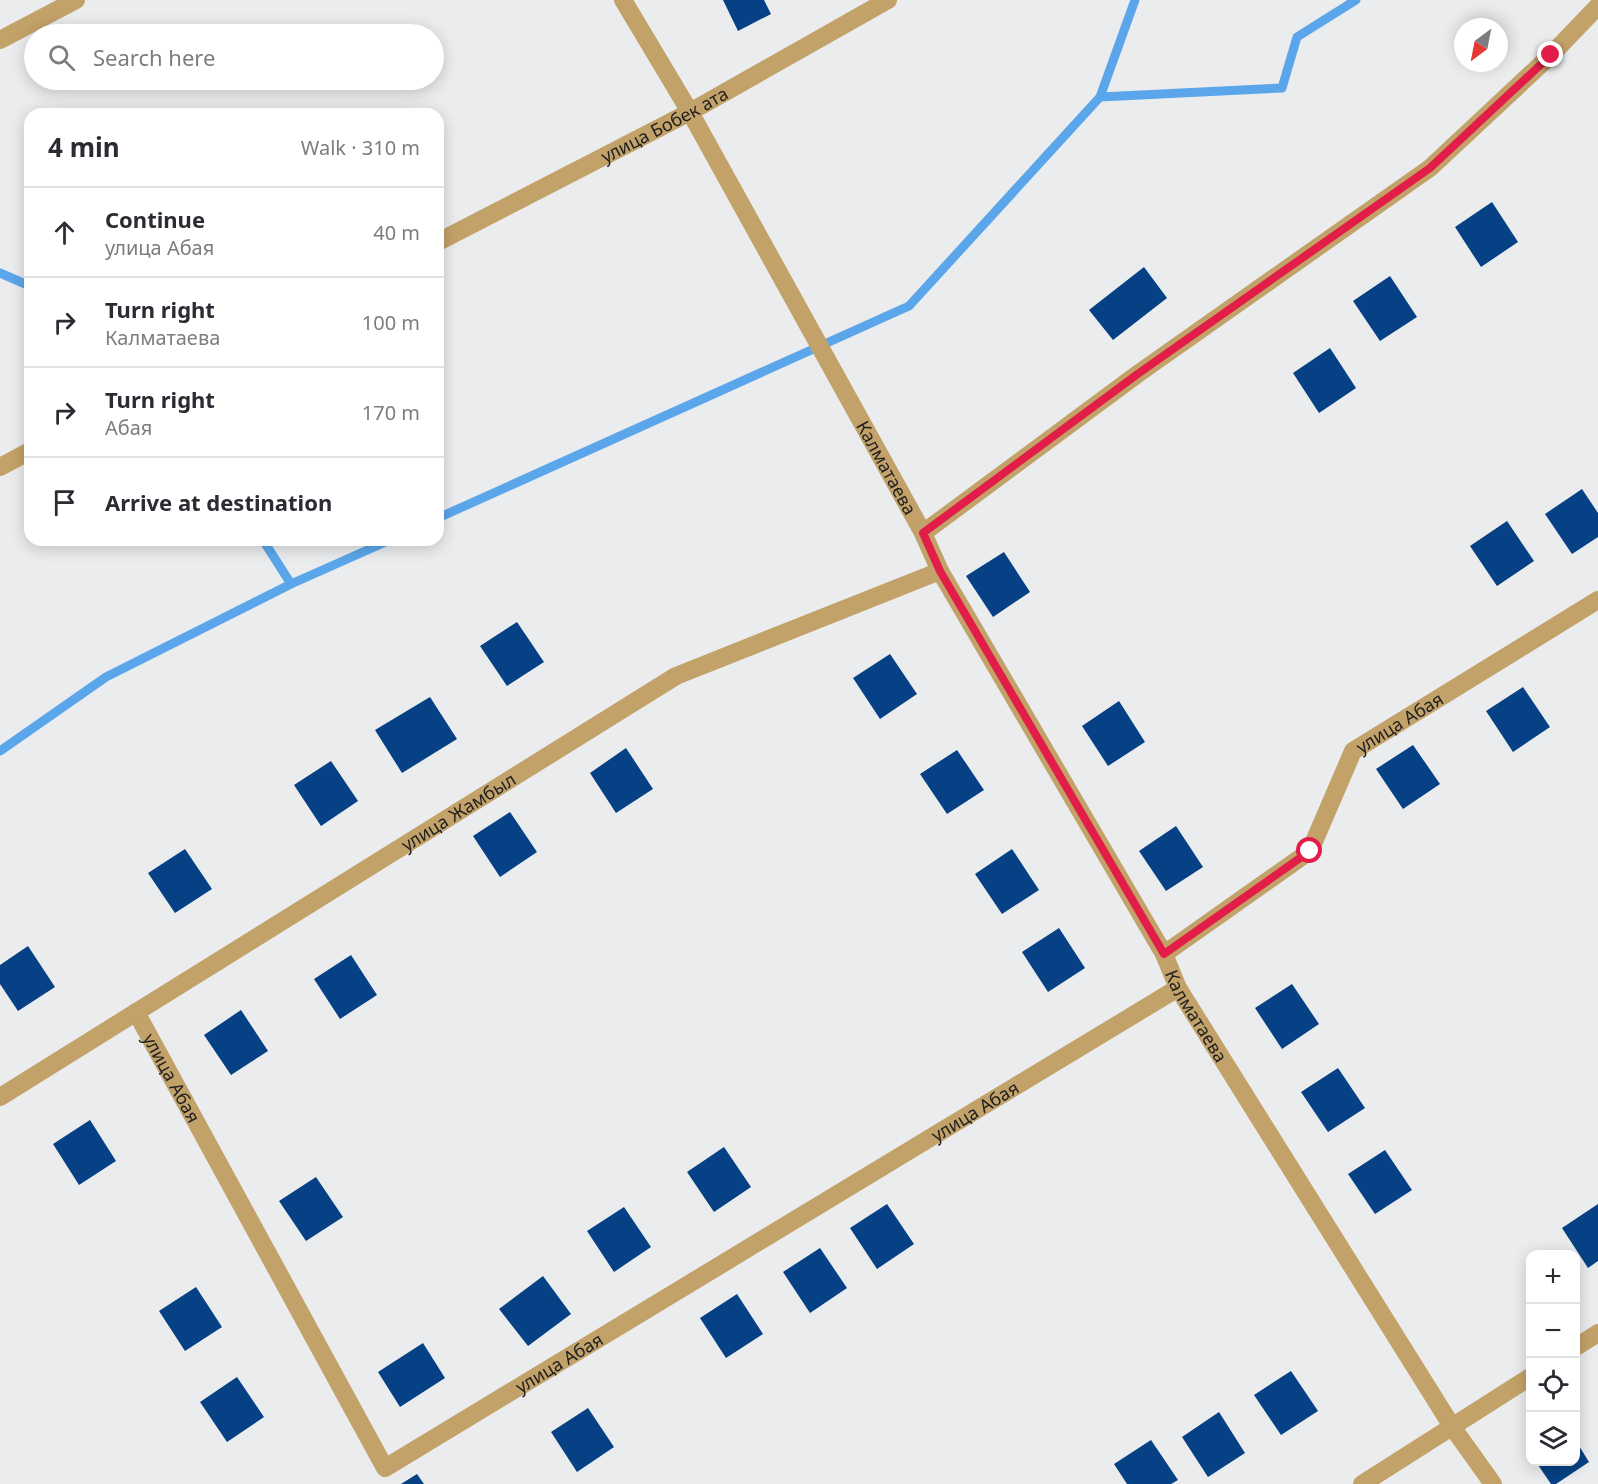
<!DOCTYPE html>
<meta charset="utf-8">
<style>
:root{--surface:#fff;--page:#f2f2f3;--text:#2b2b33;--muted:#7c7c81;--line:#e1e1e2}
body{margin:0;font-family:"Noto Sans",sans-serif;background:var(--page);color:var(--text)}
.controls{position:absolute;right:18px;bottom:18px;display:grid;overflow:hidden;border-radius:12px;box-shadow:0 3px 15px #0003}
.controls button{width:54px;height:54px;display:grid;place-items:center;padding:0;border:0;border-bottom:2px solid var(--line);background:var(--surface);color:var(--text);font:30px sans-serif}
.compass{position:absolute;left:1454px;top:18px;width:54px;height:54px;border-radius:50%;background:var(--surface);box-shadow:0 3px 15px #0003;rotate:212deg}
.stop{position:absolute;width:18px;height:18px;margin:-14px;border:4px solid #e11d48;border-radius:50%;background:#fff}
.stop.end{background:#e11d48;border-color:#fff;box-shadow:0 2px 6px #0008}
.list{margin:0;padding:0;list-style:none}
h2{display:flex;justify-content:space-between;align-items:center;height:78px;margin:0;padding:0 24px;font-size:26px}
h2 small{font-size:20px;font-weight:400;color:var(--muted)}
.list li{display:grid;grid-template-columns:39px 1fr auto;gap:18px;align-items:center;box-sizing:border-box;height:90px;padding:0 24px;border-top:2px solid var(--line)}
.list b{display:block;font-size:22px;white-space:nowrap}
.list p{margin:0;font-size:20px;white-space:nowrap;color:var(--muted)}
.list em{font-size:20px;font-style:normal;color:var(--muted)}
.icon{flex:none;width:33px;height:33px;fill:none;stroke:currentColor;stroke-width:2;stroke-linecap:round;stroke-linejoin:round}
.map{position:relative;flex:none;width:1598px;height:1484px;overflow:hidden}
.search{position:absolute;background:var(--surface);box-shadow:0 3px 15px #0003;left:24px;top:24px;width:420px;height:66px;display:flex;align-items:center;gap:15px;box-sizing:border-box;padding:0 21px;border-radius:33px;color:var(--muted);font-size:22px}
.panel{position:absolute;background:var(--surface);box-shadow:0 3px 15px #0003;left:24px;top:108px;width:420px;height:438px;border-radius:18px}
.map>svg:first-child{display:block}
.lines{fill:none;stroke-linecap:round;stroke-linejoin:round}
.stream{stroke:#5ba6eb;stroke-width:9}
.building{fill:#054184}
.minor{stroke:#c3a269;stroke-width:18}
.route{stroke:#e11d48;stroke-width:8}
.labels{text-anchor:middle;dominant-baseline:central;stroke-width:6;stroke-linejoin:round;paint-order:stroke}
.street-label{font-size:18px;fill:#1e1f20;stroke:#f8f9fc}
</style>
<div class="map">
<svg width="1598" height="1484" viewBox="0 0 1598 1484">
<rect width="100%" height="100%" fill="#eaecee"/>
<g class="lines">
<!-- stream -->
<path class="stream" d="M1100,97L1282,88L1297,37L1356,0
M0,273L30,286
M438,518L909,306L1100,97L1135,0
M263,540L291,584
M0,751L106,677L291,584L390,540"/>
</g>
<!-- building -->
<path class="building" d="M723,0H764L771,14L738,31Z
M1492,202L1518,242L1481,267L1455,227Z
M1144,267L1167,298L1113,340L1089,310Z
M1390,276L1417,317L1380,341L1353,301Z
M1330,348L1356,388L1319,413L1293,373Z
M1582,489L1598,513V537L1572,554L1545,514Z
M1507,521L1534,561L1497,586L1470,546Z
M1004,552L1030,592L993,617L966,576Z
M517,622L544,662L507,686L480,646Z
M890,654L917,694L880,719L853,678Z
M1523,687L1550,727L1513,752L1486,711Z
M430,697L457,739L402,773L375,730Z
M1119,701L1145,742L1108,766L1082,726Z
M1413,745L1440,784L1403,809L1376,769Z
M626,748L653,789L616,813L590,773Z
M957,750L984,790L947,814L920,774Z
M331,761L358,801L321,826L294,785Z
M510,812L537,852L500,877L473,836Z
M1176,826L1203,867L1166,891L1139,851Z
M185,849L212,889L175,913L148,873Z
M1012,849L1039,890L1002,914L975,874Z
M1059,928L1085,968L1048,992L1022,952Z
M28,946L55,987L18,1011L0,984V965Z
M351,955L377,995L340,1019L314,979Z
M1292,984L1319,1024L1282,1049L1255,1008Z
M241,1010L268,1051L231,1075L204,1035Z
M1338,1068L1365,1108L1328,1132L1301,1092Z
M90,1120L116,1161L79,1185L53,1144Z
M724,1147L751,1187L714,1212L687,1172Z
M1385,1150L1412,1190L1375,1214L1348,1174Z
M316,1177L343,1217L306,1241L279,1201Z
M887,1204L914,1244L877,1269L850,1228Z
M1598,1204V1261L1588,1268L1562,1228Z
M624,1207L651,1247L614,1272L587,1231Z
M820,1248L847,1288L810,1313L783,1272Z
M543,1276L571,1314L528,1346L499,1309Z
M196,1287L222,1327L185,1351L159,1311Z
M737,1294L763,1334L726,1358L700,1318Z
M423,1343L445,1378L400,1407L378,1372Z
M1291,1371L1318,1411L1281,1435L1254,1395Z
M237,1377L264,1417L227,1442L200,1402Z
M588,1408L614,1447L577,1472L551,1432Z
M1219,1412L1245,1453L1208,1477L1182,1437Z
M1151,1440L1178,1480L1171,1484H1127L1114,1464Z
M1576,1441L1589,1462L1556,1484H1551L1536,1462H1576Z
M417,1474L424,1484H401Z"/>
<g class="lines">
<!-- minor -->
<g class="minor">
<path id="s1" d="M623,0L690,112L923,533L940,571L1164,954L1178,988L1453,1428L1493,1484"/>
<path d="M0,40L76,0"/>
<path id="s2" d="M438,242L690,112L888,0"/>
<path d="M0,467L30,451"/>
<path d="M923,533L1139,373L1430,168L1551,55L1598,6"/>
<path id="s3" d="M1164,954L1310,851L1353,751L1598,600"/>
<path id="s4" d="M136,1012L385,1468L1178,988"/>
<path id="s5" d="M0,1097L676,676L940,571"/>
<path d="M1576,1347L1598,1333"/>
<path d="M1362,1484L1530,1377"/>
</g>
</g>
<g class="lines">
<!-- route -->
<path class="route" d="M1310,851L1164,954L940,571L923,533L1139,373L1430,168L1551,55"/>
</g>
<g class="labels">
<!-- street labels -->
<g class="street-label">
<text stroke="none"><textPath href="#s2" startOffset="255">улица Бобек ата</textPath></text>
<text stroke="none"><textPath href="#s1" startOffset="537">Калматаева</textPath></text>
<text stroke="none"><textPath href="#s3" startOffset="342">улица Абая</textPath></text>
<text stroke="none"><textPath href="#s5" startOffset="540">улица Жамбыл</textPath></text>
<text stroke="none"><textPath href="#s1" startOffset="1167">Калматаева</textPath></text>
<text stroke="none"><textPath href="#s4" startOffset="75">улица Абая</textPath></text>
<text stroke="none"><textPath href="#s4" startOffset="1209">улица Абая</textPath></text>
<text stroke="none"><textPath href="#s4" startOffset="723">улица Абая</textPath></text>
</g>
</g>
</svg>
<div class="controls">
<button>+</button>
<button>−</button>
<button><svg class="icon" aria-label="locate" viewBox="0 0 24 24"><circle cx="12" cy="12" r="6"/><path d="M12 2v4M12 18v4M2 12h4M18 12h4"/></svg></button>
<button><svg class="icon" aria-label="layers" viewBox="0 0 24 24"><path d="M12 4l9 5-9 5-9-5zM3 14l9 5 9-5"/></svg></button>
</div>
<svg class="compass" viewBox="-18 -18 36 36"><path d="M0-13l5 13h-10z" fill="#e53935"/><path d="M0 13l5-13h-10z" fill="#7c7c81"/></svg>
<div class="stop" style="left:1310px;top:851px"></div>
<div class="stop end" style="left:1551px;top:55px"></div>
<div class="search"><svg class="icon" aria-label="search" viewBox="0 0 24 24"><circle cx="10" cy="10" r="6"/><path d="M15 15l6 6"/></svg>Search here</div>
<section class="panel">
<h2>4 min<small>Walk · 310 m</small></h2>
<ul class="list">
<li><svg class="icon" aria-label="ahead" viewBox="0 0 24 24"><path d="M12 20V5M6 11l6-6 6 6"/></svg><div><b>Continue</b><p>улица Абая</p></div><em>40 m</em></li>
<li><svg class="icon" aria-label="right" viewBox="0 0 24 24"><path d="M7 20v-9h11M14 6l5 5-5 5"/></svg><div><b>Turn right</b><p>Калматаева</p></div><em>100 m</em></li>
<li><svg class="icon" aria-label="right" viewBox="0 0 24 24"><path d="M7 20v-9h11M14 6l5 5-5 5"/></svg><div><b>Turn right</b><p>Абая</p></div><em>170 m</em></li>
<li><svg class="icon" aria-label="arrive" viewBox="0 0 24 24"><path d="M6 21V4h12l-3 4 3 4H6"/></svg><div><b>Arrive at destination</b></div></li>
</ul>
</section>
</div>
